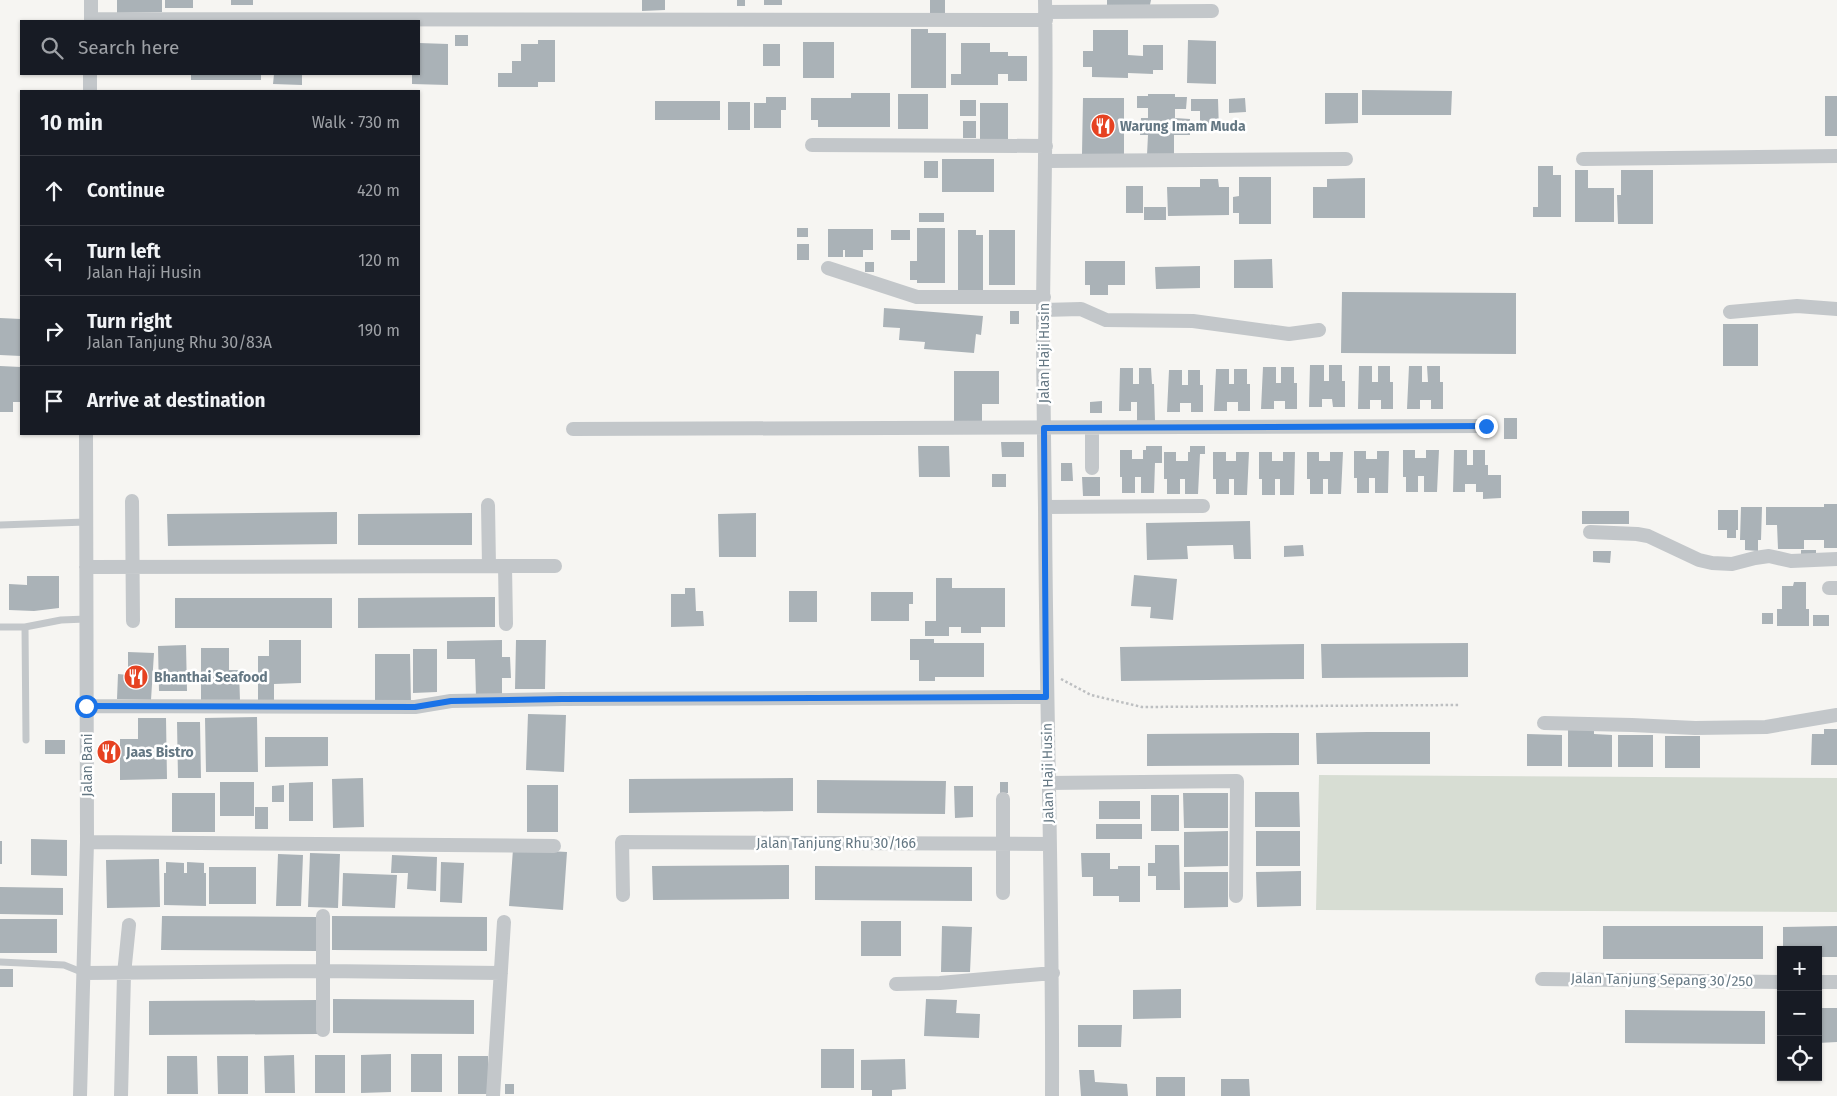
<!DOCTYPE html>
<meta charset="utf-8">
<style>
:root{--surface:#171b24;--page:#242831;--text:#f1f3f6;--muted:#9ea1a6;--line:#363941}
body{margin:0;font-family:"Fira Sans",sans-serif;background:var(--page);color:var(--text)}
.controls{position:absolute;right:15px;bottom:15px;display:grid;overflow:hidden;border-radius:0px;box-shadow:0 1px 4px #0004}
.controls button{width:45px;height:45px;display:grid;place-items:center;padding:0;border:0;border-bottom:1px solid var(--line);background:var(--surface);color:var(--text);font:25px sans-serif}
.stop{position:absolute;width:15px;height:15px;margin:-11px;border:4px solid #1a73e8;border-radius:50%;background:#fff}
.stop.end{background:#1a73e8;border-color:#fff;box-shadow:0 1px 5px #0008}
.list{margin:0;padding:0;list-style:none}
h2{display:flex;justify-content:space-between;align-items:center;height:65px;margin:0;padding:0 20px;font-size:21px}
h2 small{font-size:16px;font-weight:400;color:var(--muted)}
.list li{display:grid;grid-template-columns:32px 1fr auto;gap:15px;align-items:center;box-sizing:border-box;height:70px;padding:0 20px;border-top:1px solid var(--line)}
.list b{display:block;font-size:19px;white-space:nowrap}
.list p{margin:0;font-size:16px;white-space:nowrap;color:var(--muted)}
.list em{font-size:16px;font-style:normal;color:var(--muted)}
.icon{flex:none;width:28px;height:28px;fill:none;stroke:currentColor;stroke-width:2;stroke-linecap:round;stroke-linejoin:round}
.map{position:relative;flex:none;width:1837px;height:1096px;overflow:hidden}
.search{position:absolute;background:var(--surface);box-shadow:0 1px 4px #0004;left:20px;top:20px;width:400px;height:55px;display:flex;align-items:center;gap:12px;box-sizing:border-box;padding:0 18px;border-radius:0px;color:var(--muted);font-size:19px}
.panel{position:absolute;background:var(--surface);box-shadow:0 1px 4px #0004;left:20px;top:90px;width:400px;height:345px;border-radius:0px}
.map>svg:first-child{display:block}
.green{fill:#d7ddd3}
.building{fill:#aab2b7}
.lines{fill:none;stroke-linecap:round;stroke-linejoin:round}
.path{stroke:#bdbfc1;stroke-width:2.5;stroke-dasharray:2.5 2.5;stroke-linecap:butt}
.service{stroke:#c3c7ca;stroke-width:7}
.minor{stroke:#c3c7ca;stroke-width:14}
.route{stroke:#1a73e8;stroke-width:6}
.labels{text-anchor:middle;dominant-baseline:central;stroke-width:5;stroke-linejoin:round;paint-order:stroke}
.poi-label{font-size:14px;font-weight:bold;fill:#647783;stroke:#fff;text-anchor:start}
.street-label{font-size:14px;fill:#647783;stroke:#fff}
</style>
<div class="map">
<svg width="1837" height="1096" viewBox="0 0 1837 1096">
<rect width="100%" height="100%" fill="#f6f5f2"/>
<!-- green -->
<path class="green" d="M1319,775L1837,778V912L1316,910Z"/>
<!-- building -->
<path class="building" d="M117,0H162V12L117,13Z
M165,0H193V8H165Z
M231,0H253V5H231Z
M642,0H665V10L642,11Z
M737,0H745V6H737Z
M764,0H782V5H764Z
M930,0H945V13H930Z
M1107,0H1151L1150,5H1107Z
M911,29H928V33H946V88H911Z
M1093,30H1128V55L1143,56V45H1163V70H1153V74L1128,73V78L1092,77V67H1083V51H1093Z
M455,35H468V46H455Z
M538,40H555V82H538V87H498V73H512V61H521V44H538Z
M1188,40L1216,41V84L1187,83Z
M803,42H834V78H803Z
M419,43L448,44V85L412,84V74H419Z
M961,43H990V52H1008V56H1027V81H1008V74H998V85H951V74H961Z
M763,44H780V66H763Z
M191,74H261V80H191Z
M274,74H302V85L273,84Z
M1362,90L1452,91L1451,115H1362Z
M851,93H890V127H818V120H811V98H851Z
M1325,93H1358V123L1325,124Z
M898,94H928V129H898Z
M1148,94H1175V97H1187L1186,109H1175V118L1190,119V135H1174V155H1147L1148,135H1140L1141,118H1148V108H1137V96H1148Z
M1825,96H1837V136H1825Z
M766,97H786V110H781V128H754V103H766Z
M1083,98H1124V155L1082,154Z
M1245,98L1246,112L1229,113V99Z
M1191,99H1218L1219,131H1200V111H1191Z
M960,100H976V116H960Z
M655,101H720V120H655Z
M728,102H750V130H728Z
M980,103H1008V139H980Z
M963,121H976V138H963Z
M942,159H994V192H942Z
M924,161H938V178H924Z
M1538,166H1553V175H1561V217H1533V207H1538Z
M1575,170H1588V188H1614V222H1575Z
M1621,170H1653V224H1618L1617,195H1621Z
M1239,177H1271V224H1239V213H1233V197L1239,196Z
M1365,178V218H1313V187H1327V179Z
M1200,179H1218L1219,187H1229V215L1168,216L1167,187H1200Z
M1126,186H1143V213H1126Z
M1144,207H1166V220H1144Z
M919,213H944V222H919Z
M797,228H808V237H797Z
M917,228H945V283H917V280H910V261H917Z
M828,229H873V250H863V257H845V250H843V257H828Z
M891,230H910V240H891Z
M958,230H976V235H983V290H958Z
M989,230H1015V285H989Z
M797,244H809V260H797Z
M1272,259L1273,288H1234V260Z
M1085,261H1125V285H1108V295H1090V285H1085Z
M865,262H874V272H865Z
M1200,266V288L1156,289L1155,267Z
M1342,292L1516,293V354L1341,353Z
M884,308L983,316L981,335L976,334L974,353L924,349L925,342L899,340L900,328L883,327Z
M1010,311H1019V324H1010Z
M0,318L21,319V356L0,355Z
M1723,324H1758V366H1723Z
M1310,365H1324V381H1329V365H1342V381H1345V407H1333L1332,399H1322V407H1309Z
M0,366L21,367V402H13V412H0Z
M1359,366H1372V382H1378V366H1390V382H1393V409H1381V400H1370V409H1358Z
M1409,366H1422V382H1428L1427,366H1440V382H1443V409H1431V400H1420V409H1407Z
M1263,367H1276V383H1281V367H1294V383H1297V409H1285V401H1274V409H1261Z
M1120,368H1133V384H1139V368H1151L1152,384H1154L1155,421H1137V402H1131V411H1119Z
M1216,369H1229V384H1234V369H1247V384H1250V411H1238V402H1227V411H1214Z
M1169,370H1182V385H1188V370H1200V385H1203V412H1191V403H1180V412H1167Z
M954,371H999V404H982V421H954Z
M1102,401V413H1090V402Z
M1504,418H1517V439H1504Z
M1001,442H1024V457H1002Z
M918,446H949L950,477H919Z
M1146,446H1162V463H1155L1154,493H1141V477H1135V493H1122V477H1120V450H1132V459H1143V450H1146Z
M1190,446H1205V454H1200L1198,494H1185V479H1180V494H1167V479H1164V452H1176V461H1188V452H1190Z
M1403,450H1415V458H1426V450H1439L1437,492H1424V476H1418V492H1406V477H1403Z
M1454,450H1467V465H1473V450H1485V465H1488V475H1501V498L1483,499V492H1476V484H1465V492H1453Z
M1354,451H1366V459H1377V451H1389L1388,493H1375V478H1369V493H1357V478H1354Z
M1213,452H1226V461H1236V452H1249L1247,495H1234V479H1229V494H1216V479H1213Z
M1259,452H1272V461H1283V452H1295L1294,495H1280V479H1275V495H1262V479H1259Z
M1307,452H1319V461H1330V452H1343L1341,494H1328V479H1323V494H1310V479H1307Z
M1061,463H1072L1073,481H1061Z
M992,474H1006V487H992Z
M1082,477H1100V496H1083Z
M1824,504H1837V548H1824V540H1804V549H1778L1777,525H1766V507H1824Z
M1741,507H1762L1761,540H1758V551L1745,550V540H1740Z
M1718,510H1738V530H1736V538H1727V530H1718Z
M1582,511H1629V524H1582Z
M337,512V544L168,546L167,514Z
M472,513V545H358V514Z
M756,513V557H719L718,514Z
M1250,521L1251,559H1234L1233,545L1187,546L1188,559L1147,560L1146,523Z
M1303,545L1304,556L1284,557V546Z
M1801,550H1816V557H1801Z
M1593,551H1611L1610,563L1593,562Z
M1134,575L1177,579L1173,620L1150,618L1151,607L1131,606Z
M27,576H59V608L34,611L9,610V584L27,585Z
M936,578H952V588H1005V627H981V633H961V627H949V636H925V621H936Z
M1794,582H1806V609H1809V626H1777V609H1782V586H1793Z
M685,588H695L696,611H703L704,626L671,627V594H685Z
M789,591H817V622H789Z
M871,592H913V604H909V621H871Z
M495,597V627L358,628V598Z
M175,598H332V628H175Z
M1762,613H1773V624H1762Z
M1813,615H1829V626H1813Z
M910,639H934V643H984V677H935V681H919V660H910Z
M269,640H301V683L274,684V700H258V656H269Z
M502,640V657H510L511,678H502V696L476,697L475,659H447V641Z
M516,640H546L545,689H515Z
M1468,643V677L1322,678L1321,644Z
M1304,644V679L1121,681L1120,647Z
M186,645L187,691H159L158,646Z
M201,648H229V670H239L240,701L201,702Z
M413,649H437V692L413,693Z
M128,652L154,653L151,700L117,699L118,674L128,675Z
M375,654H410L411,703L375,704Z
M528,714L566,715L564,772L526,770Z
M257,717L258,772H206L205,718Z
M138,718H166L167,779L120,780V739H138Z
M177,722H200L201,778H178Z
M1568,727H1594V734L1612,735V767H1568Z
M1824,729H1837V765H1811L1812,734H1824Z
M1367,732H1430V764H1317L1316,733Z
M1274,733H1299V765L1147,766V734Z
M1527,734L1562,735V766H1527Z
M1618,735H1653V767H1618Z
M1665,736H1700V768H1665Z
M265,737H328V766L265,767Z
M45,740H65V754H45Z
M103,746H116V758H103Z
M363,778L364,827L333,828L332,779Z
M793,778V811L629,813V779Z
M817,780L946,781L945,814L817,813Z
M220,782H254V816H220Z
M313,782V821H289V783Z
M1000,782H1008V793H1000Z
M284,785V802H272V786Z
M527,785H558V832H527Z
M954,786H973V817L955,818Z
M1255,792H1299L1300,827H1255Z
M172,793H215V832H172Z
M1183,793H1228V828H1184Z
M1151,795H1179V831H1151Z
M1099,801H1140V819H1099Z
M255,807H268V829H255Z
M1096,824H1142V839H1096Z
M1228,831V866L1184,867V832Z
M1256,831H1300V866H1256Z
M31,839L67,840V876L31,875Z
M0,841H2V864H0Z
M1155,845H1179L1180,890H1156V876H1148V863H1155Z
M513,849L567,852L563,910L509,906Z
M310,853L340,854L338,908L308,907Z
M1081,853H1110V869H1118V866H1140V902H1119V896H1093V877H1082Z
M278,854L303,855L301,906H276Z
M392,855L437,857L436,891L407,889L408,873H391Z
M159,859L160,907L107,908L106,860Z
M166,862L184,863V873H187V862L204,863V873H206V906L164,905V873H166Z
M441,862L464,863L462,903L440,902Z
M789,865V899L653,900L652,866Z
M815,866L972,867V901L815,900Z
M209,867H256V904H209Z
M1301,871V906L1257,907L1256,872Z
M1184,872H1228V907L1184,908Z
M343,873L397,875L395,908L342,906Z
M0,887L63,888V915L0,914Z
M162,916L316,917V951L161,950Z
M332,916L487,917V951L332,950Z
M0,919H57V953H0Z
M861,921H901V956H861Z
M942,926L972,927L970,972H941Z
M1603,926H1763V959H1603Z
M1837,926V957H1818V950H1783V927Z
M0,969H13V987H0Z
M1181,989V1018L1133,1019V990Z
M333,999L474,1000V1034L333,1033Z
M926,999L957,1000L956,1013L980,1014L979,1038L924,1036Z
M318,1000V1034L149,1035V1001Z
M1818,1008H1837V1042L1818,1043Z
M1625,1010L1765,1011V1044L1625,1043Z
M1078,1025H1122L1121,1047H1078Z
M821,1049H854V1088H821Z
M391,1054V1092L361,1093V1055Z
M411,1054H442V1092H411Z
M294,1055L295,1093H265L264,1056Z
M315,1055H345V1093H315Z
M167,1056H197L198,1094H167Z
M217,1056H248V1094H218Z
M458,1056H488V1094H458Z
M905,1059L906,1089L892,1090V1096H872V1090H861V1060Z
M1079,1070H1094L1095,1082L1127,1084L1128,1096H1081Z
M1156,1077H1185V1096H1156Z
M1221,1079H1249L1250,1096H1221Z
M505,1084H514V1094H505Z"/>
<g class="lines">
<!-- path -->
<path class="path" d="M1061,679L1091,695L1142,707L1459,705"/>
<!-- service -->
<path class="service" d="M0,525L86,522
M0,627H25L61,620L86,619
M25,627L26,740
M0,962L64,965L84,973"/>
<!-- minor -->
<path class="minor" d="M1045,0C1047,103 1044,206 1043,308C1043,374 1044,441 1045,507C1046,703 1053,900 1052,1096
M1045,12L1212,11
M91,19L1046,20
M91,21V0
M90,91V74
M812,145L1046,146
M1583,159L1837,156
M1046,161L1346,159
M828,268L917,297H1044
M1043,310L1081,309L1106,320L1193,321L1289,334L1319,330
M1730,312L1797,306L1837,309
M1092,428V468
M573,429L1486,426
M132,501L133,621
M488,505L489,566
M1045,507L1203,506
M1590,532L1637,534L1648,536L1699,560L1712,563L1732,564L1755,558L1769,556L1791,561L1837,559
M505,566L506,624
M86,567L555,566
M1829,588H1837
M87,706L415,707L451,701L562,699L1046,697
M1544,723L1632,725L1695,728L1766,727L1837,715
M1048,783L1237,781L1236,896
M1003,799V893
M87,842L554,846
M623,895L622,842L1050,844
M85,973L323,971L501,973
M1542,979L1781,982
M1818,982H1837
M896,984L940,983L1053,973
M323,1030V916
M80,1096L87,842L86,434
M121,1096L124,974L129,925
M493,1096L504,922"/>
</g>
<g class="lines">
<!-- route -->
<path class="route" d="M86,706L415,707L451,701L562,699L1046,697L1044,428L1486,426"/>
</g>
<!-- icons -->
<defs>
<symbol id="restaurant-disc" viewBox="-11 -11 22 22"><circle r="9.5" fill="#e64221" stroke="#fff"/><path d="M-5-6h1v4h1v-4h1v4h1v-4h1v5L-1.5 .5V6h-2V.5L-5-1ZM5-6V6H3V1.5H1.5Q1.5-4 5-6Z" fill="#fff"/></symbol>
</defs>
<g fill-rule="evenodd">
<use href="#restaurant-disc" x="1089" y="112" width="28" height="28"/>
<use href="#restaurant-disc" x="122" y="663" width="28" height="28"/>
<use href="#restaurant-disc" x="95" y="738" width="28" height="28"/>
</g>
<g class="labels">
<!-- poi labels -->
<g class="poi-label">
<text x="1120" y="126">Warung Imam Muda</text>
<text x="154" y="677">Bhanthai Seafood</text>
<text x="126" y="752">Jaas Bistro</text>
</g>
<!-- street labels -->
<g class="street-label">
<text transform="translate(1044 353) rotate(-90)">Jalan Haji Husin</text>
<text transform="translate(87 765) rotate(-90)">Jalan Bani</text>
<text transform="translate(1048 773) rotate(-91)">Jalan Haji Husin</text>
<text x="836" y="843">Jalan Tanjung Rhu 30/166</text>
<text transform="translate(1662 980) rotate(1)">Jalan Tanjung Sepang 30/250</text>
</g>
</g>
</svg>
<div class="controls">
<button>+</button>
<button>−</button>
<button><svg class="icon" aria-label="locate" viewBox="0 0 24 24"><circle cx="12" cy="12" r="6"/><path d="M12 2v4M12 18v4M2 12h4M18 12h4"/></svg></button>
</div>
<div class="stop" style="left:86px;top:706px"></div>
<div class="stop end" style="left:1486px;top:426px"></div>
<div class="search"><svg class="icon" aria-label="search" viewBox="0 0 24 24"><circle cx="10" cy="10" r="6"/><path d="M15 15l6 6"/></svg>Search here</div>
<section class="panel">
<h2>10 min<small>Walk · 730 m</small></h2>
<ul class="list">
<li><svg class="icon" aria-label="ahead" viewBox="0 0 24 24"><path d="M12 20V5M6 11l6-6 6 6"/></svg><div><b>Continue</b></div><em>420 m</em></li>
<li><svg class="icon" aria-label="left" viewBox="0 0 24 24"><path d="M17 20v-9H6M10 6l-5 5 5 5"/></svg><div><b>Turn left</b><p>Jalan Haji Husin</p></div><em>120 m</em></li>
<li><svg class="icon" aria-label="right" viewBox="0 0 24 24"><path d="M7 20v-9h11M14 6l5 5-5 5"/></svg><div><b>Turn right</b><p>Jalan Tanjung Rhu 30/83A</p></div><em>190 m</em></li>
<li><svg class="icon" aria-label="arrive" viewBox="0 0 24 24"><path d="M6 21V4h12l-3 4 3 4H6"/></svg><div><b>Arrive at destination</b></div></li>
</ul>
</section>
</div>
